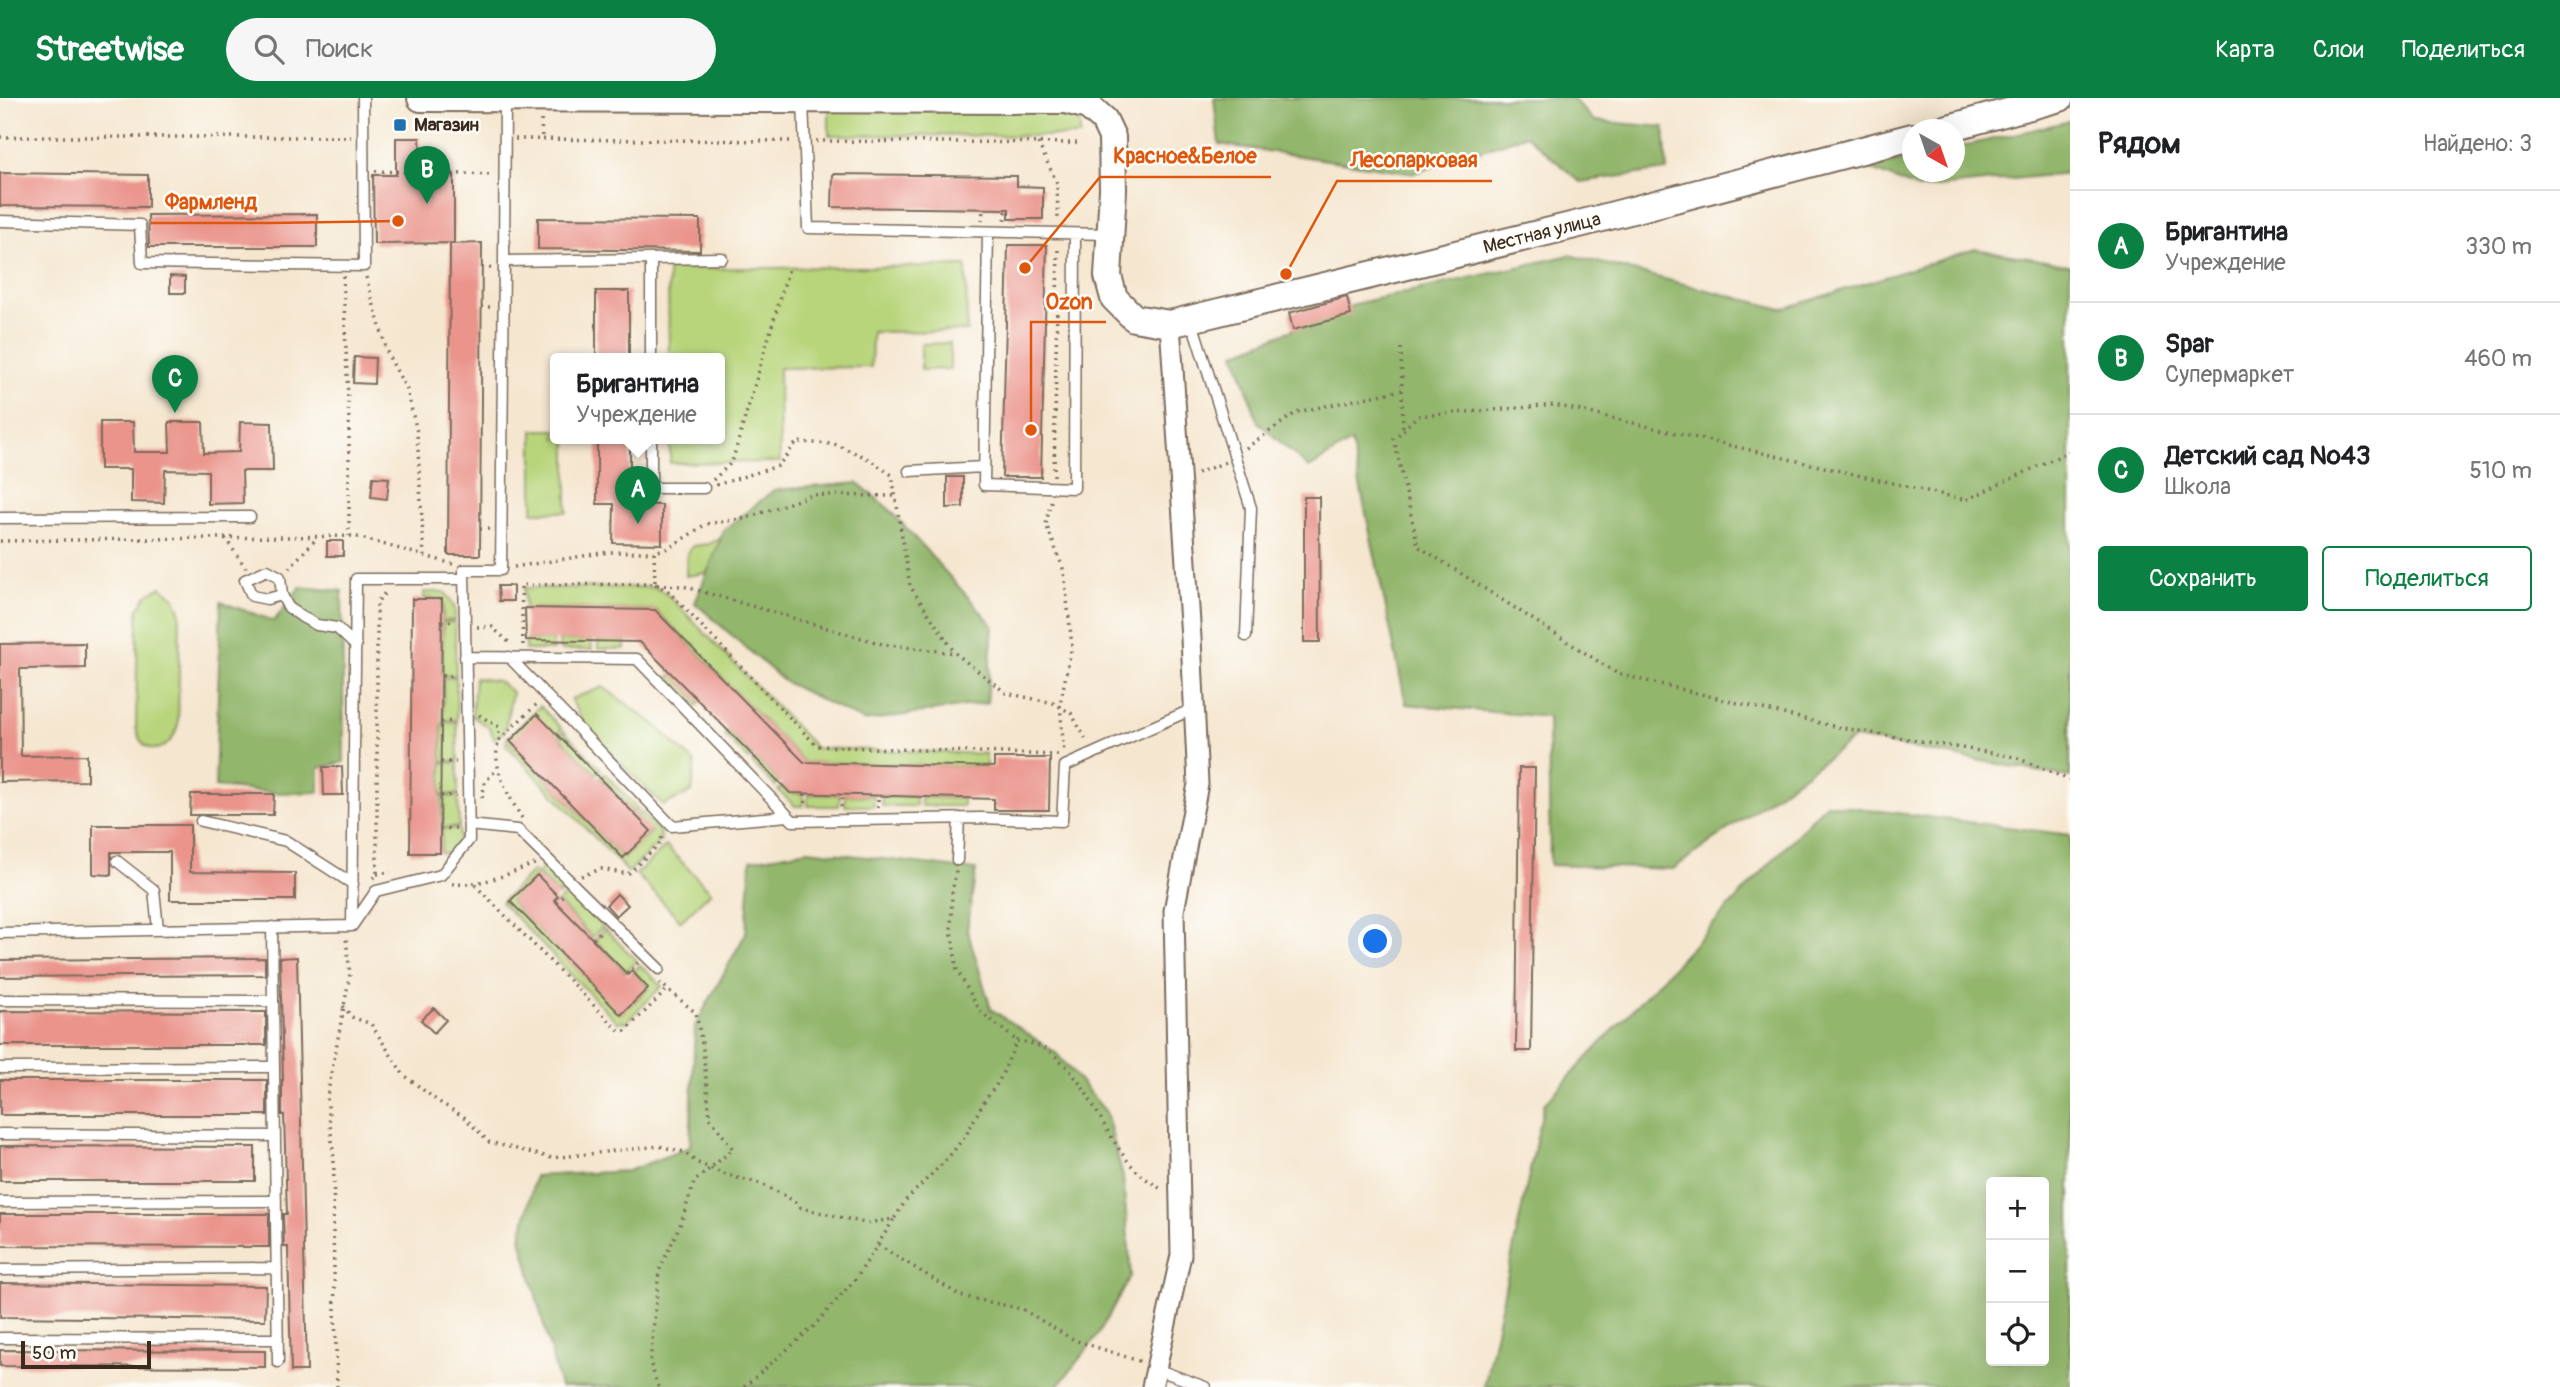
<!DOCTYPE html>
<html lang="ru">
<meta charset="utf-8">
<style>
:root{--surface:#fff;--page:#f6f6f6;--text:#202124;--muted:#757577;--line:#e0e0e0;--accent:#0b8043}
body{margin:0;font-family:Pangolin,sans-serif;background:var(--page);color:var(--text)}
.controls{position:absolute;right:21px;bottom:21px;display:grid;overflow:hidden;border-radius:7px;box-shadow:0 7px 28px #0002}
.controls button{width:63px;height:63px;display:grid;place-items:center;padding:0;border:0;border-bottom:2px solid var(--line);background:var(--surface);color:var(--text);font:35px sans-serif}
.compass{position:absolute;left:1902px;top:21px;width:63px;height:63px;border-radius:50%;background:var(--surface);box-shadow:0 7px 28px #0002;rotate:140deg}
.scale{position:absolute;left:21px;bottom:18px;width:130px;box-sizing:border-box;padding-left:7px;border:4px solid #3b2a1e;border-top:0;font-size:19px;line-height:24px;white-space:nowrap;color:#3b2a1e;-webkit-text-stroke:5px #fdfcf7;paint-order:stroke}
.you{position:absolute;left:1376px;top:844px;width:24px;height:24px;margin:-18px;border:5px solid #fff;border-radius:50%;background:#1a73e8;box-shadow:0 0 0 10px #1a73e833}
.badge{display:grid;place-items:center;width:46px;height:46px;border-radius:50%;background:var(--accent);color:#fff;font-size:23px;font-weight:700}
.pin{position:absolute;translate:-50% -58px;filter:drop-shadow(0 2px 4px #0008)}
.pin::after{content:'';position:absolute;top:37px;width:24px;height:21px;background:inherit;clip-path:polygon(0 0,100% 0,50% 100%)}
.popup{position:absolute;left:550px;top:255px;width:175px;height:91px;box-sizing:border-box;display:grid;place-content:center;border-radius:7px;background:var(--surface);filter:drop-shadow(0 2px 5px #0005);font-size:23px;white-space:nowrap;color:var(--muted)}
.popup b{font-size:26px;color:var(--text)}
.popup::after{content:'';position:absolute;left:50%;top:100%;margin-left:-14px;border:14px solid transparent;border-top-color:var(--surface)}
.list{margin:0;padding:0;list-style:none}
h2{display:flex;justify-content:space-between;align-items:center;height:91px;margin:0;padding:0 28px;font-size:30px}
h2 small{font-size:23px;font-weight:400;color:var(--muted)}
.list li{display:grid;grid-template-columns:46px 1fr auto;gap:21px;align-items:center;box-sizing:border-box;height:112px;padding:0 28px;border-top:2px solid var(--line)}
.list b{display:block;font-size:26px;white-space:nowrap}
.list p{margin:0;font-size:23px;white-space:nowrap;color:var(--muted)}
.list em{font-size:23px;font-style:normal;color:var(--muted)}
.actions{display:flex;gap:14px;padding:21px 28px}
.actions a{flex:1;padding:16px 0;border:2px solid var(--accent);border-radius:7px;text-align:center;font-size:24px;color:var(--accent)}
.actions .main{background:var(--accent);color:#fff}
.icon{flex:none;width:38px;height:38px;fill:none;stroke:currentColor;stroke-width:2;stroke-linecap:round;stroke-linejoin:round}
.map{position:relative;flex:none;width:2070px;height:1289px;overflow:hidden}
header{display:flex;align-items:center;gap:42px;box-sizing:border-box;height:98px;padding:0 35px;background:var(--accent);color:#fff}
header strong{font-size:33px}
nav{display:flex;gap:38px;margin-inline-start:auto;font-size:24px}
.search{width:490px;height:63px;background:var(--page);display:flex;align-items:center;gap:18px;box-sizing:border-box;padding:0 24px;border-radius:38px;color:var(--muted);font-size:26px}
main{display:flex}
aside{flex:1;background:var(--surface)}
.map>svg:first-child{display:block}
.green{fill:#b8d57c;stroke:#7a804d;stroke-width:2}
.forest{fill:#92b66c;stroke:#667045;stroke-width:2;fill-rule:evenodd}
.building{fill:#ea948c}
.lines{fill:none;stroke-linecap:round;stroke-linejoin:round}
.lane-casing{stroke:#7c6c5c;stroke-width:13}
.street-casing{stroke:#7c6c5c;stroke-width:23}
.secondary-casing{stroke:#7c6c5c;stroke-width:30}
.path{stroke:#7c6c5c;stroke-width:3.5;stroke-dasharray:2 5;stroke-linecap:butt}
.lane{stroke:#fff;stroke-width:10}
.street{stroke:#fff;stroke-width:19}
.secondary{stroke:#fff;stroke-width:26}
.poi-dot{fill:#1f6fb2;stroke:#fdfcf7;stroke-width:2.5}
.labels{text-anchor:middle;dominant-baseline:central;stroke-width:5;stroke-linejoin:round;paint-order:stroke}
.poi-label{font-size:19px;font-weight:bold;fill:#3b2a1e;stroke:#fdfcf7;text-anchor:start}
.street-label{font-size:19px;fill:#3b2a1e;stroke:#fdfcf7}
.leader{fill:none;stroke:#df570d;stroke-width:2.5}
.callout-dot{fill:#df570d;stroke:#fdfcf7;stroke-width:2.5}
.callout-label{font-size:21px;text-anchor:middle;font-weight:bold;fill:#df570d;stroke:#fdfcf7;stroke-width:5;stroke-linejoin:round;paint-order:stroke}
</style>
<header>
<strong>Streetwise</strong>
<div class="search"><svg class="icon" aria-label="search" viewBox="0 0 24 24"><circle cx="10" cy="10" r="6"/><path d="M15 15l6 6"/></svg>Поиск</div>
<nav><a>Карта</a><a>Слои</a><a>Поделиться</a></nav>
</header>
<main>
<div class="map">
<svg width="2070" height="1289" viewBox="0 0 2070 1289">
<rect width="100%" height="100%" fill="#fdfcf7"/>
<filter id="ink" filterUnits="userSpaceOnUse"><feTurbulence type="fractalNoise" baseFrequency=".0143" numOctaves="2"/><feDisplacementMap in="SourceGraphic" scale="14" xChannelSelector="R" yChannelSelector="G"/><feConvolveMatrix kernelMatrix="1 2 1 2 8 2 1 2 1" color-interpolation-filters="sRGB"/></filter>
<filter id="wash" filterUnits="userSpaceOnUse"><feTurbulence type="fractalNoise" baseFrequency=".00686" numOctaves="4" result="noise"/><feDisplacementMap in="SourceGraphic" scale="28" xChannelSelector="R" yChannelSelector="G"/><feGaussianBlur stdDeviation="1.57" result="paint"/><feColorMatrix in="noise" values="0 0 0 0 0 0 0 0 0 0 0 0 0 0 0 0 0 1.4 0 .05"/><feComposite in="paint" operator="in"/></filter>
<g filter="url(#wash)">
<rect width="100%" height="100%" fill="#f5e6cf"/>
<!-- green -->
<path class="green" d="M829,9L1080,11V38L829,37Z
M966,168L967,233L872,234L871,269L779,270L780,364L670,365V340H720V260H669L668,171Z
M950,245V271L921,272V246Z
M533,332H556V340H567V414H533Z
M729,436L723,472L686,478L687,455L693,448L709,446Z
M161,489L174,499L180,513L178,626C172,655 142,662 136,629L138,511L147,497Z
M654,489L667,496L816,650L986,656V669L804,664L656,512L525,510L524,490Z
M424,494H445L455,510V522L443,523V501L424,500Z
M455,524L456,577H442L443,525Z
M526,542H553V552H525Z
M559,542L591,543L592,552H560Z
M598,543H625V551H598Z
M673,576L700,605L697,608L669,580Z
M456,579L457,622H443V580Z
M475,580L498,583L512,594L505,633L494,641L490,630L472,618Z
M603,589L653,625L695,665L692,694L663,707L587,632L571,601Z
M540,608L562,631L556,636L510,644L623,760L651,734L636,718L641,714L660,734L661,743L628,774L506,647L507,640Z
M457,624L458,663H442V625Z
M564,633L601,671L596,676L559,638Z
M728,633L753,658L749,662L724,637Z
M756,661L779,684L775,688L752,665Z
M442,665H458V696L441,697Z
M604,675L638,711L634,715L600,679Z
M783,688L790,695L803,696V708H795L778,692Z
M808,696L840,697L839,708H808Z
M845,697L874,698V708H845Z
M458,698L459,728L442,730V699Z
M882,698L916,699V708H882Z
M921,699L963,701V708H921Z
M459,730V742L448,755H441L442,731Z
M666,748L711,794L681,823L636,776Z
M544,769L565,791L559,797L538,776L510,803L621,916L649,890L633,874L640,867L662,888L625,925L622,922L618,925L501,804L533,773L537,776Z
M568,794L603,829L592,839L558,804Z
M605,831L637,863L626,874L595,842Z"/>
<!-- forest -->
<path class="forest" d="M1214,0H1572L1594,23L1664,29L1667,72L1580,84L1526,37L1415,75L1219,46Z
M2070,23V75L1918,91L1868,70L1912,60V74H1954L1955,50Z
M1975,151L2070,167V679L1855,640L1673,771L1550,767L1548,619L1406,606L1351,344L1309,370L1258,324L1235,255L1359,205L1570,157L1782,211Z
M858,385L890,412L993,527L987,605L864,623L785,584L695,505L724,432L774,392Z
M300,489L342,493L344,664L319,670V694L279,695L215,689L221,504L274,523Z
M1826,706L2070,737V1289H1484L1544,1006ZM1991,1084H2044V1263H1991Z
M808,752L976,772L967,831L991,911L1056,955L1106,1014L1123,1079L1131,1177L1096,1240L1057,1289H560L521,1140L535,1078L628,1073L690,1049L695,928L746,835L751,762Z"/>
<g id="blocks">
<!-- building -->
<path class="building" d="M396,40H420L421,77H454V145L374,146L373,77H396Z
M0,75L148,77V109L0,108Z
M833,76L1017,78V88L1043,89V121H1009V111L832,109Z
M317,116V149H149L148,117Z
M538,120L700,121V153L538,151Z
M482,145L480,457H448L450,146Z
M1008,147H1047L1041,379H1002Z
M170,178L185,179V195H170Z
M596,193H629V260H596Z
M1347,199L1351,217L1293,232L1289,215Z
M354,259L375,260L374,286L353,285Z
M100,324H133L134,354H170L169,324H203L204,355L239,354L240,324L272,325L273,373H242L243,405L208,406V373L165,372L164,405L131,404V371H100Z
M597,340H630V406L662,407V446L613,445L614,406H597Z
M373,379L389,380L387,401L371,399Z
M947,379H963V409L947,410Z
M1304,399H1319L1320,544H1304Z
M327,443H343V458H327Z
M498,488H513V503H499Z
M412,501H442L440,755H410Z
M525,510L655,512L804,664L994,669V660H1050L1049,712H994V701L790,695L640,544L526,542Z
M85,545V570L20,571L21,658L87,657V683L0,684V546Z
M537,616L651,733L623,760L510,643Z
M323,669H342L343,697H324Z
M1519,670H1535L1531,953H1516Z
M191,696H274L273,717H190Z
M93,727H190V774L295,775V802H170V754H111V777L93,776Z
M537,777L558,798L554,802L628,877L632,873L648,890L621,917L510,803Z
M617,796L628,807L616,818L606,807Z
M297,859L307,1273H291L288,1149H284L283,1116H287L284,1017H282V982H283L280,860Z
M265,860V877L0,879V862Z
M434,910L446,922L434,935L421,922Z
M0,913L266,914V947H0Z
M0,982H267V1017H0Z
M0,1048L255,1049V1083H0Z
M0,1116H269V1149L0,1148Z
M0,1185L266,1188L265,1222L0,1219Z
M0,1252L265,1253V1269L0,1268Z"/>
</g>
</g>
<g filter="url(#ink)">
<use href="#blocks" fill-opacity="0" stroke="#7c6c5c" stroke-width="2"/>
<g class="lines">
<defs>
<path id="lane" d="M505,1L504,163L722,160
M803,3L808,130L1110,136
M0,123L140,127L142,165L364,168L363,0
M988,134L984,387L1074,390L1075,136
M1191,221L1251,410L1246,538
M651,260V161
M651,340V390H704
M909,373L984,369
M0,420L250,419
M282,497L280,479L267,472L245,482L252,498L267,501L282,497L288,509L302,519L317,527L337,530L356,548
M465,559L637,561L793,723L981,720L1062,723L1065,668L1195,610
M509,559L672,728L788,718
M201,723L286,743L353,786
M469,727L518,732L659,871
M957,762L959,720
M117,763L154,792L158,831
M352,827L356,481H464
M272,829L278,1264
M0,835L352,828L376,793L441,777L469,742L464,472H501L504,163
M0,902L273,903
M0,970L274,969
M0,1036L275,1038
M0,1104L276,1103
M0,1172L277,1170
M0,1240L278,1241
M1156,1271L1205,1289"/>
<path id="street" d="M1152,1289L1181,1157L1174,813L1198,686L1191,540L1170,226"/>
<path id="secondary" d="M421,0L1065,2L1088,8L1104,22L1112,39L1113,91L1108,178L1114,200L1134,220L1170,226L1583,125L1912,39
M1941,32L2060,0"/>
</defs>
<!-- lane casing -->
<use href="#lane" class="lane-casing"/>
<!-- street casing -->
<use href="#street" class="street-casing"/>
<!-- secondary casing -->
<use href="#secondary" class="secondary-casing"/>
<!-- path -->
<path class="path" d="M541,22L542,41
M0,39H351
M515,41L791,43
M816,43L1079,45
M1038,45L1057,85L1058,122
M375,73L493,77
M1005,122L1006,114H1009
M982,123L983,111
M482,170H494
M343,178L349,325V438
M366,179L388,257L407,292L417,334L424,458
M481,209H493
M1401,250L1403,332
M1246,350L1297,314L1402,292
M2070,353L1966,402L1555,307L1417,318L1394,341L1418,448L1618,576L1837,629L2015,659L2070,682
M1197,375L1226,364
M1054,378L1058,148
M713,382L732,364L789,170
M716,387L778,368L797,344L834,346L865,359L892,377L910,488L955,555L1006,595L1053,605L1071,615L1088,645
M1051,403L1046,426L1064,473L1072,548L1060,606L1064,656
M480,431H489
M225,440L246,470
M0,443L354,438L453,466
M514,469L608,454H654
M289,470L317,440
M655,486L668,493L817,648L1058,657
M657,487L683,488L882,546L955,555
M442,524L454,523
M477,529H492L512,547
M523,547L521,487L655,486L654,454L669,450L706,426L747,420L812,397L894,398
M442,578H454
M479,617L499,629V642
M441,624L453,623
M441,664H456
M805,696L806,710
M441,698L456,697
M482,700L485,684L497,671
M841,709L842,697
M878,710V698
M522,720C509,699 490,667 499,642L537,606
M440,731L456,730
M956,773L952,795L951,832L957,872L980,913L1017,943
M377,776L391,774
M581,778L601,771L628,776L662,743L661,736
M373,780L377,776V504L385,495
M452,786C483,788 507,776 535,766
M475,787L619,933H625L668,891
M556,804L566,794
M593,841L601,833
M627,876L638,865
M343,908L352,919L371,926L403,976L436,1002L464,1019L489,1044L552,1060L659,1048L684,1054L696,1064L726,1077L762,1086L794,1103L801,1110L865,1125L894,1121L906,1102L947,1061L966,1037L983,1005L999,983L1017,943C1082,947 1097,1037 1139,1075C1145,1081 1154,1086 1161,1091
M878,1147L961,1198L1022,1211L1074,1242L1142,1264
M337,1289L333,1132L334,1062L327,999L350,876L346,840
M658,1289L650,1264L659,1173L681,1125L694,1084L733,1051L710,1020L703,951L696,915L660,885
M744,1289L813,1229L857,1179L894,1121"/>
<!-- lane -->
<use href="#lane" class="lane"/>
<!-- street -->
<use href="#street" class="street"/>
<!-- secondary -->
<use href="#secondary" class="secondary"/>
</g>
</g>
<!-- markers -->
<rect class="poi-dot" x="393" y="20" width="14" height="14" rx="3.5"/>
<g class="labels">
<!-- poi labels -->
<g class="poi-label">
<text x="414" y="27">Магазин</text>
</g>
<!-- street labels -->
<g class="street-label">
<text transform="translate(1542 135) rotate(-14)">Местная улица</text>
</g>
</g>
<!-- callouts -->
<path class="leader" d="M1025 170L1100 79H1271M1286 176L1337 83H1492M398 123L271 125H151M1031 332L1031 224H1106"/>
<g class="callout-dot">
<circle cx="1025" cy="170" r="7"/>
<circle cx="1286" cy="176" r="7"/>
<circle cx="398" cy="123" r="7"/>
<circle cx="1031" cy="332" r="7"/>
</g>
<g class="callout-label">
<text x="1185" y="65">Красное&amp;Белое</text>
<text x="1414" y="69">Лесопарковая</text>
<text x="211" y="111">Фармленд</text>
<text x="1069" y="211">Ozon</text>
</g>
</svg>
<div class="controls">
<button>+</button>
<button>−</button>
<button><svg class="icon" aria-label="locate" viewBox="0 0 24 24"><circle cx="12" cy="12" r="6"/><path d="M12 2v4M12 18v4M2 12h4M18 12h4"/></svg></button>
</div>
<svg class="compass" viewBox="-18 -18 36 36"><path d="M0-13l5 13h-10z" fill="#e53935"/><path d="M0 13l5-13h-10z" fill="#757577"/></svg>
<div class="scale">50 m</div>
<div class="you"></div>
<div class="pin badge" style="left:638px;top:426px">A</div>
<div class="popup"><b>Бригантина</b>Учреждение</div>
<div class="pin badge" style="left:427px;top:106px">B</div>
<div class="pin badge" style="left:175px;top:315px">C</div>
</div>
<aside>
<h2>Рядом<small>Найдено: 3</small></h2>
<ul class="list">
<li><span class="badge">A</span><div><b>Бригантина</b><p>Учреждение</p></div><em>330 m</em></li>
<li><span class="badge">B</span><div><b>Spar</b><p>Супермаркет</p></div><em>460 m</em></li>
<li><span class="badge">C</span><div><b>Детский сад №43</b><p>Школа</p></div><em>510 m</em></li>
</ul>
<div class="actions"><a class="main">Сохранить</a><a>Поделиться</a></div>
</aside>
</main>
